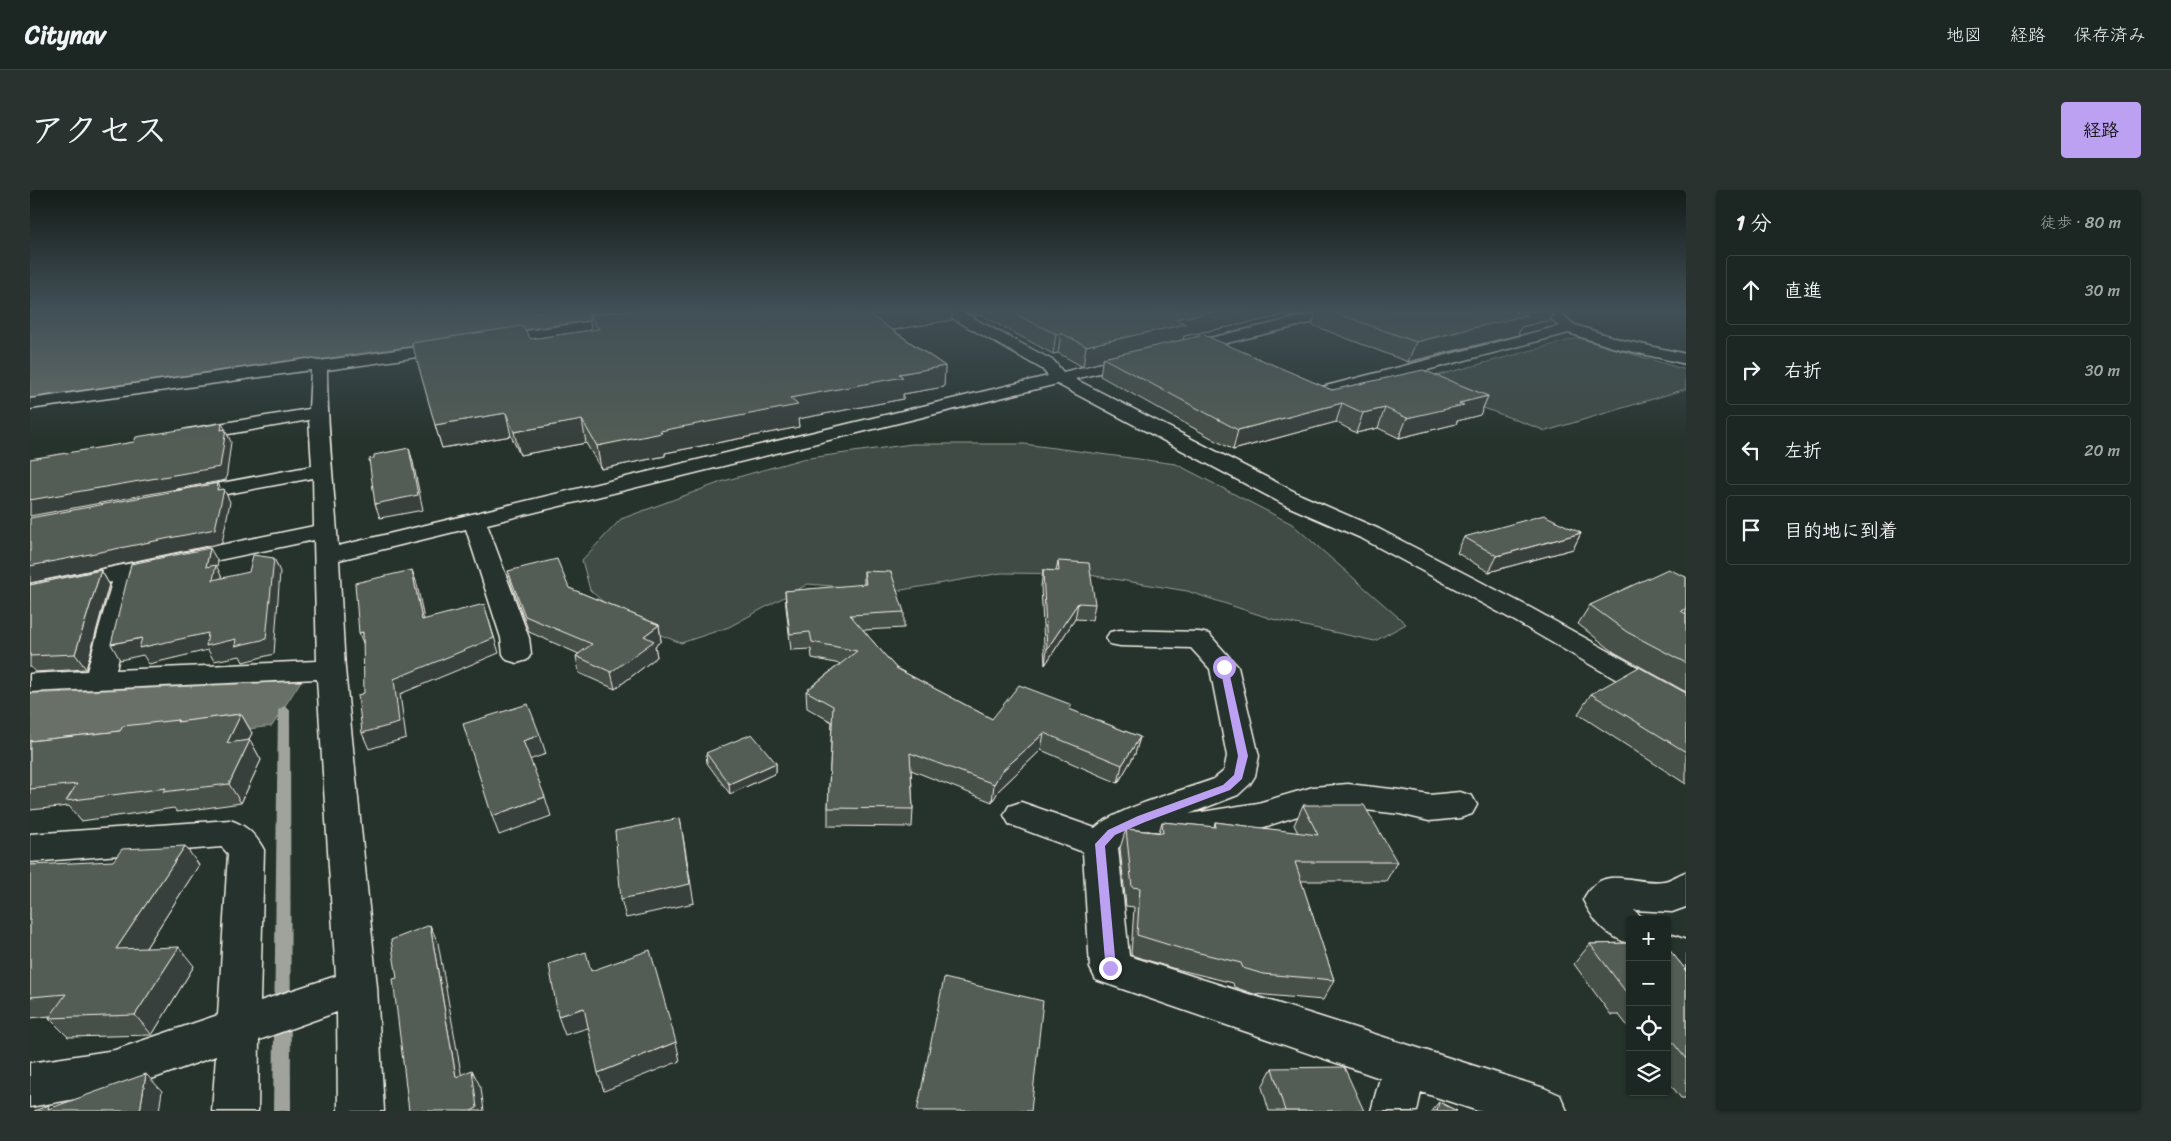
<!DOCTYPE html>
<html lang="ja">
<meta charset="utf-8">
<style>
:root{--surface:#1c2622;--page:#29322f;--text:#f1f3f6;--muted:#a0a5a5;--line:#3a4340;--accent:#bca0f2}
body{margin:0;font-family:Sriracha,"Klee One",sans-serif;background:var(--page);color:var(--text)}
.controls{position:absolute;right:15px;bottom:15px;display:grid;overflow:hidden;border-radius:5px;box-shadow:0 1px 4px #0004}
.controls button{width:45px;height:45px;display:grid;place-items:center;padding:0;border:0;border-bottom:1px solid var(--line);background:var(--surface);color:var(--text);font:25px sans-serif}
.stop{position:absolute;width:15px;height:15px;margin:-11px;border:4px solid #bca0f2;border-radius:50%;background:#fff}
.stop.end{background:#bca0f2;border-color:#fff;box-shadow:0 1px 5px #0008}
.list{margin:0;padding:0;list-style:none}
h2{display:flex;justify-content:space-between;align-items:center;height:65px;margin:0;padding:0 20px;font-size:21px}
h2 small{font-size:16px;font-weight:400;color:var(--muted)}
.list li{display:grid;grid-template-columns:32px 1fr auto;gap:15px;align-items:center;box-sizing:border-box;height:70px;margin:0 10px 10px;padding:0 10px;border:1px solid var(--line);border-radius:5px}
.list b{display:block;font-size:19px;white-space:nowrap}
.list em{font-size:16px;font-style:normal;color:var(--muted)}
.icon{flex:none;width:28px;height:28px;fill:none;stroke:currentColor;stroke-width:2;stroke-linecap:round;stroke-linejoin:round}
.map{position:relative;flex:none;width:1656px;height:921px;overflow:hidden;border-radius:5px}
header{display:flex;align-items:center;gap:30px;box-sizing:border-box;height:70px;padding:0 25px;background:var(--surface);border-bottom:1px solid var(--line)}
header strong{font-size:24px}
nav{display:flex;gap:28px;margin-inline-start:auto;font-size:18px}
.intro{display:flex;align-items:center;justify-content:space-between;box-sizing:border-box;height:120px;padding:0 30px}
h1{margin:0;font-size:35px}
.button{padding:12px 22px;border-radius:5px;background:var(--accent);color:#111;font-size:18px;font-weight:700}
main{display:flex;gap:30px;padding:0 30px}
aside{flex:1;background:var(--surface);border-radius:5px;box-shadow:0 1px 4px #0004}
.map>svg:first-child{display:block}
.green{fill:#414b45;stroke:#9a9e96}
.water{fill:#676f68;stroke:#9fa39b}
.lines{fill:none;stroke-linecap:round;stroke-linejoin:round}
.stream{fill:#9fa39b;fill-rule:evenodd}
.minor-casing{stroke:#f4f1e8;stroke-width:3}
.minor{fill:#26332d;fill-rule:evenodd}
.wall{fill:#474f49;stroke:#f4f1e8}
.shaded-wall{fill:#39403c;stroke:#f4f1e8}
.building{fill:#525c55;stroke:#f4f1e8}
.route{fill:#bca0f2}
</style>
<header>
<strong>Citynav</strong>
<nav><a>地図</a><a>経路</a><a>保存済み</a></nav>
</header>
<div class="intro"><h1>アクセス</h1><a class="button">経路</a></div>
<main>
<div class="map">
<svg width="1656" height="921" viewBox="0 0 1656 921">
<rect width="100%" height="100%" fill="#26332d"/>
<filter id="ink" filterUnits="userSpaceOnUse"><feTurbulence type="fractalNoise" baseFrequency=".02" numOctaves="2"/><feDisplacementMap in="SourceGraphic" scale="10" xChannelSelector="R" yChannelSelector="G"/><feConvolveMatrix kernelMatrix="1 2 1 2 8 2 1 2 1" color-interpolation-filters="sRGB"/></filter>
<g filter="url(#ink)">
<!-- green -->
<path class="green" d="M1548,148L1656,180V199L1516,241L1383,192Z
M882,254H994L1146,274L1262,334L1376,434L1345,451L1242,429L1157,401L1053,384L971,383L866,401L778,394L699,437L651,453L593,430L560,400L552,370L591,329L694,291L772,269Z"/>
<!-- water -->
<path class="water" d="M0,121H622L0,212Z
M271,491L242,536L0,567V504Z"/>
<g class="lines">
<!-- stream -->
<path class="stream" d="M254,516L260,520L261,921H243L248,520Z"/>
<defs>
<path id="minor" d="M634,121H668L666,124L661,125L462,156L456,154L454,151L456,148L462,146Z
M913,121H930L1024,171L1033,182L1107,164L1113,166L1115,169L1113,172L1045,189L1271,305L1349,339L1501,418L1656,504V527L1646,524L1483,430L1333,349L1255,315L1027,194L457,334L499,448L501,464L497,470L487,473L477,470L473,464L471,448L436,339L309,370L315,479L347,797L354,921H308L307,822L229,850L228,921H182L186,866L85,902L0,917V873L85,860L188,825L198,664L192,657L0,672V644L200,630C216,635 226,645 234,660L230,811L306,786L287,489L0,502V484L57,481L82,392L0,410V394L284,336L283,288L154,312L146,311L143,306L146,301L154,300L282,276L279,230L158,251L151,249L148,245L151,241L158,239L279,219L281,180L0,219V209L277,169L289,171L422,152L428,154L430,157L428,160L422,162L297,180C297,239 304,297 308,356L1018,186L1012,179L915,124ZM284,350L287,471L86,480L108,387Z
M1296,121H1320L1318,124L1151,164L1145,162L1143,159L1145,156Z
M1512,121H1528L1545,135L1592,150L1656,164V174L1582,157L1539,143L1282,210L1260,202L1257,198L1260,194L1266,193L1284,199L1529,136Z
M1090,440L1169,442L1179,444L1208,477L1229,566L1225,586L1220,594L1208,605L1159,624L1228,613L1283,597L1318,594L1370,600L1399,605L1430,602L1442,606L1447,615L1442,624L1430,628L1399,631L1370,624L1318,618L1283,621L1228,639L1156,651L1134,650L1122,646L1119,640L1094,652L1088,658L1099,766L1514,898L1530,905L1537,921H1448L1391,902L1387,921H1341L1350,888L1066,790L1060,778L1053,662L979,634L974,625L979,616L991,612L1065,638C1087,618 1154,600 1184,589L1194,581L1197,566L1180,479L1161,458L1090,456L1080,454L1076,448L1080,442Z
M1656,682V717L1642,722L1604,720L1615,730H1600V754C1575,745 1565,733 1553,710C1573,671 1602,696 1634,691C1641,690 1649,684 1656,682Z
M1637,743L1656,750V786L1637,779Z"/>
</defs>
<!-- minor casing -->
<use href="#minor" class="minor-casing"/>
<!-- minor -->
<use href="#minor" class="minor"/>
</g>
<!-- wall -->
<path class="wall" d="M933,121H1524L1520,130L1491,137L1488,145L1378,172L1282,135L1286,122L1262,127L1256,125L1154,146L1153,150L1302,200L1458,206L1450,225L1427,231L1426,234L1369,248L1348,238L1326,243L1306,232L1203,260L1070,186L1072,172L1053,177L1028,163L1023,164L951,125L944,126Z
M559,125L922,130L863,140L915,176L914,197L873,204V209L768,229L769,237L635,263V266L571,279L556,253L490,265L481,246L412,258L405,235L501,149L561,140Z
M1551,343L1543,359L1459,382L1427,363L1434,347Z
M1028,371L1065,414L1062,430L1045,429L1015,475L1011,396L1013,380L1026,381Z
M71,380L79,394L56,479L5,482L1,477H0V395Z
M478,381L539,398L629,435L631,451L625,456L627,467L585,499L549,483L546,466L549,464L499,442L482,396Z
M834,381L874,422V438L833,440L866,478L962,529L1041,520L1110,547L1105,564L1088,593L1011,560L969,600L962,612L881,580L883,619L882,637L798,636V618L802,532L777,518L776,501L810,474L782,468L781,459L761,460L756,417L755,401L834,395Z
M1656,387V502L1584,462L1548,434L1560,415Z
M1656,503V594L1548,524L1561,504Z
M211,524L222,543L218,551L220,550L231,570L211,613L147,622L144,618L51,631L39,616L0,620V551L90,541L148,530L150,532Z
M676,563L746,573V583L700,604L677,573Z
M1273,615L1367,672L1356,691H1271L1304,790L1293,810L1224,804L1204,797L1203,793L1142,778L1101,765L1104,717L1096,716L1090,658L1096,639L1129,642L1132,632L1184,637L1185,632L1268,643L1264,635Z
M0,675H169L116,758L164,776L122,845L38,847L19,828L20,826L0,828Z
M1600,753V839L1589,825H1581L1544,774L1560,754Z
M1637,757L1656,780V908H1651L1637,890Z
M1242,878L1334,921H1239L1232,897Z
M1409,912L1427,921H1401Z"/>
<!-- shaded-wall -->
<path class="shaded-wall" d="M864,121H922V130L840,144V125Z
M944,121H951V125L944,126Z
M1188,121H1257L1256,125L1154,146L1152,153L1073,168L1072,172L1053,177L1056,156L1145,129Z
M1264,121H1286V122L1262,127Z
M1488,121H1524L1520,130L1491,137L1488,145L1378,172L1386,152Z
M1031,143L1028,163L1023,164L1026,144Z
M915,176L914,197L873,204V209L768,229L769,237L635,263V266L571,279L567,256L760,208L869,184Z
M1458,206L1450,225L1427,231L1426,234L1369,248L1377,228L1429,213Z
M1312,213L1306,232L1203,260L1208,240Z
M1355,218L1348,238L1326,243L1333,223Z
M476,223L481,246L412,258L405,235Z
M552,230L556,253L490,265L484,242Z
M192,233L201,252L196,290L0,326V310L191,240Z
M379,258L383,272L393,320L350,328L345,314Z
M188,293L193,304L194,299L200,312L192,353L0,393V376L187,300Z
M1551,343L1543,359L1459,382L1467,366Z
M180,358L188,372L187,377L193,390L190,405L176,377Z
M244,368L250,382L244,464L213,472L210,466L184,471L178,460L119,474L113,465L90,470L81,454L112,448Z
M71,380L79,394L56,479L45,464Z
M382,380L387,394L397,445L392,430Z
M1048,413L1045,429L1015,475L1017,459Z
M454,414L469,463L370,504L376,548L339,559L332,543L364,489Z
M1656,419V432L1651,421Z
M629,435L631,451L625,456L627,467L585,499L581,482L614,446Z
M333,442L335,458L329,443Z
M211,524L222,543L208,572L197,553Z
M1014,543L1011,560L969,600L962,612L964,594L971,582Z
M510,545L516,564L499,570L493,551Z
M1110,547L1105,564L1088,593L1092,575Z
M220,550L231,570L211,613L199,594Z
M746,573V583L700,604L699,594Z
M515,607L521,626L469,645L462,626Z
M650,628L664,713L596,728L591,709Z
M155,656L169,675L103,778L86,759Z
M400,735L408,753L435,905L426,887Z
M149,757L164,776L122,845L105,825Z
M554,818L561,837L535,845L528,826Z
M646,852L650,871L574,901L568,883Z
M442,880L451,898L454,921H441Z
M116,884L132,901L129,921H110Z"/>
<!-- building -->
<path class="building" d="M589,121H864L840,125L915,176L869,184L873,187L760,208L768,215L630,241L632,243L567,256L552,230L484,242L476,223L405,235L382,153L492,136L501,149L569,139L559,125Z
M979,121H1188L1145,129L1156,134L1056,156L1031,143L1026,144Z
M1300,121H1488L1484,122L1497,125L1386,152Z
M1174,145L1302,200L1393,180L1458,206L1429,213L1434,215L1377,228L1355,218L1333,223L1312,213L1208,240L1073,168Z
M192,233L191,240L196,239L190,277L0,310V269L104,252L106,247Z
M379,258L388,305L345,314L339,269L344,268V265Z
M188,293L187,300L194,299L185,339L0,376V328Z
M1514,325L1551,343L1467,366L1434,347Z
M180,358L176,377L186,375L183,390L219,382L223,365L244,368L236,449L205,456L206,449L176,456L178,443L109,458L112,448L81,454L101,374Z
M527,369L539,398L629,435L614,446L624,451L581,482L546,466L562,454L495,426L478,381Z
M1028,371L1059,373L1065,414L1048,413L1017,459L1013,380L1029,381Z
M1638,379L1656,387V419L1651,421L1656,424V473L1597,442L1560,415Z
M71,380L45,464L0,466V395Z
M382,380L392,430L454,414L464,448L364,489L369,533L332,543L328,505L334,503L333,442L329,443L325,393Z
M834,381L861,382L874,422L820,425L866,478L962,529L989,495L1042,515L1039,519L1110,547L1092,575L1014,543L971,582L964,594L880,563L883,619L798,618L803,516L776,501L827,461L782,452L780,442L760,444L755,401L836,394Z
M1609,477L1656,503V562L1561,504Z
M498,514L510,545L493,551L515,607L462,626L433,534Z
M211,524L197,553L220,550L199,594L133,602L136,598L36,611L47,594L0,599V551L90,541L93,536L148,530L147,532Z
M722,544L746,573L699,594L676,563Z
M1273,615H1334L1367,672H1265L1304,790L1233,784L1213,778L1211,773L1149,758L1107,745L1110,698L1102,697L1096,639L1133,643L1132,632L1186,637L1185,632L1288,645Z
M650,628L660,694L591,709L585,641Z
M155,656L86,759L149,757L105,825L19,828L36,804L0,807V675L83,671L92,659Z
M400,735L426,887L442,880L447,918L441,921H379L363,789L367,788L361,750Z
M1600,753V806H1599L1560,754Z
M1637,757L1656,780V869L1637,845Z
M620,760L646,852L568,883L554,818L528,826L519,774L556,762L561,781Z
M914,788L1013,811L1001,921H887Z
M1314,877L1334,921H1255L1242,878Z
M116,884L110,921H4L19,915L18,919Z
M1409,912L1427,921H1407Z"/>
</g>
<!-- sky -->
<linearGradient id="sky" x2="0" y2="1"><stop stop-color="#151c19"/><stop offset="0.48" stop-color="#415057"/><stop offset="1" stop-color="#415057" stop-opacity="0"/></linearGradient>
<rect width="1656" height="250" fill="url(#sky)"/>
<!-- route -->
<path class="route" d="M1194,474L1198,477L1218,566L1212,589L1200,600L1115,632L1085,645L1075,656L1086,778L1085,782L1080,784L1076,782L1065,654L1078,640L1108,626L1193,595L1204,585L1208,566L1190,477Z"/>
</svg>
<div class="controls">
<button>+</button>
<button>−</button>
<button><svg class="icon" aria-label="locate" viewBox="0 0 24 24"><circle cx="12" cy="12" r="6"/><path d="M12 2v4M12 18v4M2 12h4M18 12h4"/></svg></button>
<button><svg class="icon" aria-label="layers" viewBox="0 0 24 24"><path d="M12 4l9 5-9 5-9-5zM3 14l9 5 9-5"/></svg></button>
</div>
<div class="stop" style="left:1194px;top:477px"></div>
<div class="stop end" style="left:1080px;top:778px"></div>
</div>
<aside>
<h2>1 分<small>徒歩 · 80 m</small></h2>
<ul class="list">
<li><svg class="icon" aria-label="ahead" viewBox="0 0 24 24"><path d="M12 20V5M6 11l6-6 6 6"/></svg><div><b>直進</b></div><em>30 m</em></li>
<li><svg class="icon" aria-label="right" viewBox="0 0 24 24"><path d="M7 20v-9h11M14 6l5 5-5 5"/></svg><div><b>右折</b></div><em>30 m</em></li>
<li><svg class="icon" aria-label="left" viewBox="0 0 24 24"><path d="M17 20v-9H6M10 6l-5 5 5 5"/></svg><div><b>左折</b></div><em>20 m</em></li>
<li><svg class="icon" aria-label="arrive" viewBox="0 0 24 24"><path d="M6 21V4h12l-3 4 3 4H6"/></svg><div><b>目的地に到着</b></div></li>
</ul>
</aside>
</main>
